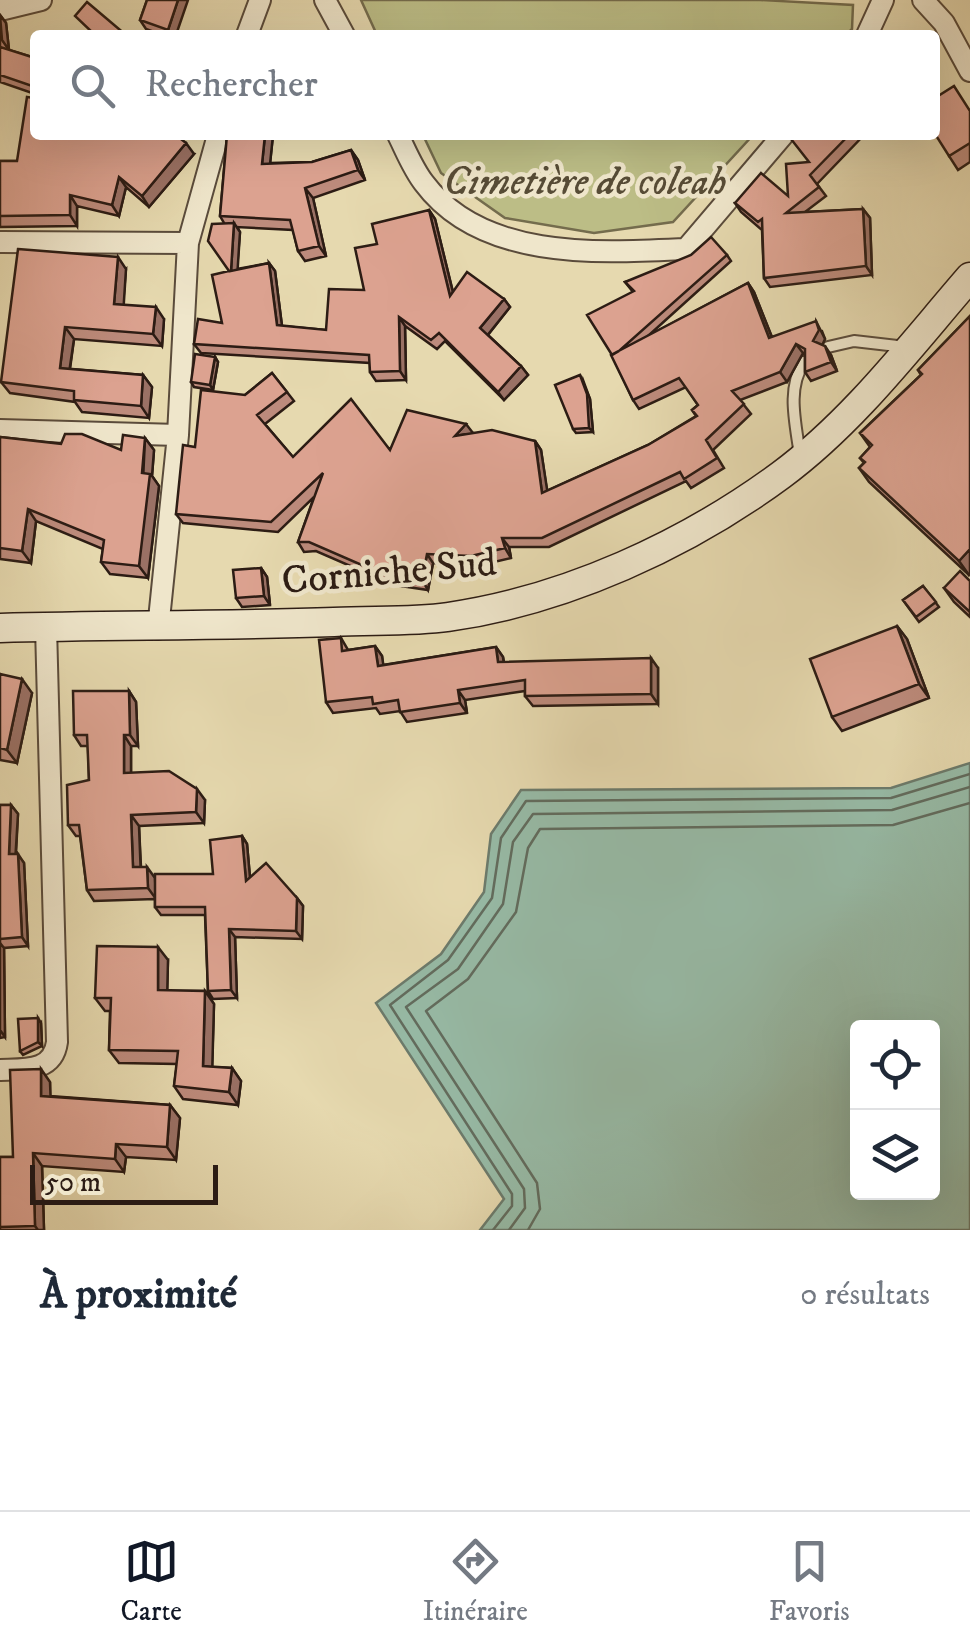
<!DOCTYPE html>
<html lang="fr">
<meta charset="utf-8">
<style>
:root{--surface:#fff;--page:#f2f2f3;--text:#1f2937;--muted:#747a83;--line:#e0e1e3;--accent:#111827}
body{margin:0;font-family:"IM FELL DW Pica",serif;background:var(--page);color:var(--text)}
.controls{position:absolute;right:30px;bottom:30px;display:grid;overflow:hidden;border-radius:10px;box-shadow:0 10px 40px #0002}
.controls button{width:90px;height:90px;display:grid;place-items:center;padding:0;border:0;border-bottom:2px solid var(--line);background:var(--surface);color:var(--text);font:50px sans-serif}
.scale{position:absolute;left:30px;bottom:25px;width:188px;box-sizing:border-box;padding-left:10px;border:5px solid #2c1c14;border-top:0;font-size:28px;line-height:35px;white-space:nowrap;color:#2c1c14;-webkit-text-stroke:8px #efe6cb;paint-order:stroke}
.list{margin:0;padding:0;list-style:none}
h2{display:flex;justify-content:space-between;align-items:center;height:130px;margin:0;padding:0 40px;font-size:42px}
h2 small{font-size:32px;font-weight:400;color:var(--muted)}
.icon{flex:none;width:55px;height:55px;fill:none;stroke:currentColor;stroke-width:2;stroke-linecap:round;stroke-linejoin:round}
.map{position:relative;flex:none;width:970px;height:1230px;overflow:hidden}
.search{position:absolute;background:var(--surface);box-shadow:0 10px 40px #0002;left:30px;right:30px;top:30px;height:110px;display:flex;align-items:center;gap:25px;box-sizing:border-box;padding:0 35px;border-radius:10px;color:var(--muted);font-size:38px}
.sheet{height:280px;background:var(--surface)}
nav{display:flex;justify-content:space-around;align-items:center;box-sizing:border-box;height:140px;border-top:2px solid var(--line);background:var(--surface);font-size:28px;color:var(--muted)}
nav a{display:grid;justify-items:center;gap:5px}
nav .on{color:var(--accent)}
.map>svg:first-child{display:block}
.green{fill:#bcbd86;stroke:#746c4d;stroke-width:2.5}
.water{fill:#97bba7;stroke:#6c7b6c;stroke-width:2.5;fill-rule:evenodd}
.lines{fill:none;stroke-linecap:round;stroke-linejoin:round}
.shore{stroke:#626c5e;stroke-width:2.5}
.service-casing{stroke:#5a4b3b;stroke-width:14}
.minor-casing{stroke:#5a4b3b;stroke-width:24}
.secondary-casing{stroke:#2c1c14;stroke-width:31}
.service{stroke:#efe6cb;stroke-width:10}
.minor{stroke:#efe6cb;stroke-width:20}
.secondary{stroke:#efe6cb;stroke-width:28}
.wall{fill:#bd8b7c;stroke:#2c1c14;stroke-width:2.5}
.shaded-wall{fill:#9a7165;stroke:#2c1c14;stroke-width:2.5}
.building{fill:#dca290;stroke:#2c1c14;stroke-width:2.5}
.labels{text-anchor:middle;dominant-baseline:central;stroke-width:9;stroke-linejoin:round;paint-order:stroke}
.park-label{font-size:40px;font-style:italic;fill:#574c36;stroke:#efe6cb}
.street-label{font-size:40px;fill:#2c1c14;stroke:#efe6cb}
</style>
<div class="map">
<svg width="970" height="1230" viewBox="0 0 970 1230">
<rect width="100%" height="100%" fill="#e6d9af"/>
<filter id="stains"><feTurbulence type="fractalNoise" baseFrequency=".002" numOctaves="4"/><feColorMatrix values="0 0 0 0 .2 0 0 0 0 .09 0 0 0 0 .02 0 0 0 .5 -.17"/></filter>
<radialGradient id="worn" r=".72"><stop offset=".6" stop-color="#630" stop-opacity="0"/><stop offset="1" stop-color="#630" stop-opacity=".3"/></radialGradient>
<!-- green -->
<path class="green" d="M361,0H760L853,5L852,29L846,35H377Z
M423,135H753L673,222L594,233L505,218L441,173Z"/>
<!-- water -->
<path class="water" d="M970,763V1230H480L504,1199L376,1003L441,954L484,892L491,834L521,790L891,788ZM858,1028H932V1192H858Z"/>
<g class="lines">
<!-- shore -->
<path class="shore" d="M493,1230L512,1206V1194L390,1005L448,960L492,898L501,838L526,801L891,798L970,774
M509,1230L525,1208L524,1189L406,1007L458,969L503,904L513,842L533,814L892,810L970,787
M528,1230L540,1209L537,1183L426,1011L468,979L516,912L528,848L540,829L893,825L970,803"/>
<defs>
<path id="service" d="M828,347L854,341L906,347
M800,456C796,424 786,390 804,362"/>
<path id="minor" d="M325,0L344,35
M923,0L944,23L970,71
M0,10L41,0
M247,35L260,0
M867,35L883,0
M398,135C406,151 413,169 424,183C482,261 601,253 686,249L783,135
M0,242L188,243
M0,430L178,435
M158,629L178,435L188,243L218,135
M0,1070C25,1069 53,1072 57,1042L46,627"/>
<path id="secondary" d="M0,628C112,625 223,626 334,622C372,620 411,622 448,617C566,600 686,545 781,475C854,421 911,345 970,277"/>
</defs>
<!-- service casing -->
<use href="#service" class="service-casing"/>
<!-- minor casing -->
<use href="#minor" class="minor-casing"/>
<!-- secondary casing -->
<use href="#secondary" class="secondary-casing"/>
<!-- service -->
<use href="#service" class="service"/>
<!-- minor -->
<use href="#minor" class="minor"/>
<!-- secondary -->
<use href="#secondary" class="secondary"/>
</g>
<!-- wall -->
<path class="wall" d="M147,0L176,35H162L146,29L140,20Z
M0,15L6,23L9,50L35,58V94L0,82Z
M970,109V162L958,170L949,156Z
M35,135L194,154L149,207L126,187L119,216L77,206V226L0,227V161H17Z
M227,135H273L270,163L312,162L351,150L358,160L365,180L313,198L326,256L305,261L298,251L293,230L237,227L240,232L237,269L269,263L275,271L282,326L326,330L364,290L377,244L429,210L435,219L453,292L504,299L510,307L488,335L521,366L528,375L504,400L445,341L437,349L405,326L406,380L376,381L370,372V363L201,353L194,344L222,323L229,271L224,223L220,216Z
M796,135H864L817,184L826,196L805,212L863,209L870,218L872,275L770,287L764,278L762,230L741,212L735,203L788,196L809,162Z
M727,255L731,261L648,336L748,283L754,292L772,337L822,331L825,339L822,345L831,355L837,371L811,381L805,372V355L803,353L787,382L740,400L751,414L713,450L724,468L691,488L686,481L549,547H509L511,558L477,566L433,563L428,590L394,585L316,551L304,552L298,542L314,497L278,532L183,523L176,514L195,447L245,395L272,373L294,401L265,424L293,457L390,450L473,433L535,441L541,450L547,491L648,445L696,416L692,410L698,405L686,387L639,409L633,400L612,355L633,292L625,282Z
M126,269L123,305L164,319L162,346L74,339L70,369L143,375L152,387L149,418L82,412L75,402L10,393L1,382Z
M970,316V574L969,575L869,482L859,468L864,463L860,458L870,447L860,433L921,375L918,370Z
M215,357L218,362L213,390L194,387L191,382Z
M583,380L590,399L593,432L576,433L573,429Z
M0,437L121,450L145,438L154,450L152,476L159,486L148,578L110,574L101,562L103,549L36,521L31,563L0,559Z
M261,568L267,577L270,605L242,607L236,598Z
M970,581V617L954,602L944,588Z
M923,586L939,607L919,622L903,600Z
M897,626L907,639L929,698L842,731L832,717Z
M341,638L348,650L375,646L382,656L383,665L496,647L503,657L504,662L658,668V704L533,706L525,696V691L465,700L467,713L407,722L400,711L380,714L376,708L333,713L326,702Z
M0,674L32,693L17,763L0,760Z
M129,691L136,702L138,746H131V773L205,800L204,823L139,826L141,867L155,878L213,874L242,836L247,844L250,877L297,898L303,906L302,939L235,937L237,998L213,999L208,991L205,915H161L155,907V899L94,901L87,890L80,836H76L68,825L89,780L88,746H81L74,735Z
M0,805H11L18,814L16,854L24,863L28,946L4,948L5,1037L0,1038Z
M168,960L167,991H205L214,1004L212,1067L232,1068L241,1081L238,1105L183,1099L174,1086L177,1064L119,1063L109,1050L110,1011H105L95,998Z
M41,1023L42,1046L23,1055L20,1051Z
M50,1082V1096L170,1105L180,1118L176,1160L126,1157L124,1172L42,1166L44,1230H0V1157H13Z"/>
<!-- shaded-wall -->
<path class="shaded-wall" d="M178,0H188L176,35H172L168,30Z
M0,15L6,23L9,50L2,40Z
M265,135H273L269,174L262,164Z
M186,143L194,154L149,207L142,196Z
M351,150L358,160L365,180L358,170Z
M119,177L126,187L119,216L112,205Z
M305,188L313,198L326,256L319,246Z
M70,195L77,206V226L70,215Z
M863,209L870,218L872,275L866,266Z
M429,210L435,219L456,305L450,296Z
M234,223L240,232L237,279L231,271Z
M118,257L126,269L123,316L114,304Z
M269,263L275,271L283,334L277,325Z
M748,283L754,292L776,348L769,338Z
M504,299L510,307L486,337L480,328Z
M156,307L164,319L162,346L153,334Z
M399,317L405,326L406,380L400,371Z
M816,321L825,339L820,350L813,341Z
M65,327L74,339L68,380L60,368Z
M796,344L803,353L787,382L780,372Z
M825,346L831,355L837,371L831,362Z
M215,357L218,362L213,390L210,385Z
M521,366L528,375L504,400L498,392Z
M143,375L152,387L149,418L141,406Z
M580,375L590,399L593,432L589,428Z
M466,424L473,433L455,436Z
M145,438L154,450L152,476L159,486L148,578L139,566Z
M535,441L541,450L549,502L542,493Z
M28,509L36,521L31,563L22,551Z
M502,538L509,547L511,558L505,548Z
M970,549V574L969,575L959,561Z
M427,554L433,563L428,590L422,580Z
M261,568L267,577L270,605L264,596Z
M897,626L907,639L929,698L919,684Z
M375,646L382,656L385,676L378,666Z
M496,647L503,657L505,673L498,662Z
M651,658L658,668V704L651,694Z
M22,679L32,693L17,763L7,750Z
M458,690L465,700L467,713L460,703Z
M129,691L136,702L138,746L130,735Z
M124,735L131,746V784L124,773Z
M197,789L205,800L204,823L196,812Z
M11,805L18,814L15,863L9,854Z
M131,815L139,826L141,878L133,867Z
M242,836L247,844L251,889L246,881Z
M18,854L24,863L28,946L22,937Z
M147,867L155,878L156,899L148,888Z
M297,898L303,906L302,939L296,931Z
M229,929L235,937L237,998L231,990Z
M0,943L4,948L5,1037L0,1030Z
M158,947L168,960L167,1003L158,990Z
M205,991L214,1004L212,1079L203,1066Z
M38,1018L41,1023L42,1046L38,1042Z
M232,1068L241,1081L238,1105L229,1092Z
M41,1069L50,1082L51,1109L41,1096Z
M170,1105L180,1118L176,1160L167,1147Z
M116,1144L126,1157L124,1172L115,1159Z
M33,1153L42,1166L44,1230H38L35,1226Z"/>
<!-- building -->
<path class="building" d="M147,0H178L168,30L140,20Z
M87,2L126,35H95L75,16Z
M0,47L35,58V87L0,75Z
M954,86L970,111V143L949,156L935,134V98Z
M27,97L35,98V135H133L141,138L144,135H176L186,143L142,196L119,177L112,205L70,195V215L0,216V161H17Z
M227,135H265L262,164L312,162L351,150L358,170L305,188L319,246L298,251L290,220L220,216Z
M796,135H849L810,175L819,187L786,213L863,209L866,266L764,278L762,219L758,222L735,203L761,173L788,196L786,164L809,162L791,139Z
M429,210L450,296L467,272L504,299L480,328L521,366L498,392L439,333L431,340L399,317L400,371L370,372L369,355L194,344L198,319L222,323L212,275L229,271L208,241L212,224L234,223L231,271L269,263L277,325L326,330L329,289L364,290L355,248L377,244L372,224Z
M711,237L727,255L619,351L612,355L587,315L634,291L625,282L691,255Z
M18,249L118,257L114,304L156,307L153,334L65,327L60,368L143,375L141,406L74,400V391L1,382Z
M748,283L769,338L816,321L819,330L813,341L825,346L831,362L805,372V349L796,344L780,372L732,391L744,404L706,440L717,458L684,479L680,472L542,538H502L505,548L471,556L427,554L422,580L387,576L309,542H298L323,473L271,522L176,514L183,445L195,447L201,390L245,395L272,373L287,392L257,415L293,457L351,399L390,450L407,410L466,424L455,436L492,430L535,441L542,493L648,445L697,416L692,410L698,405L679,378L633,400L611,355Z
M970,316V549L959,561L859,468L865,462L860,458L872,445L860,433L922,374L918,370Z
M195,354L215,357L210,385L191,382Z
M580,375L587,394L589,428L573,429L555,385Z
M65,434H82L121,450L123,435L145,438L142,473L150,474L139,566L101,562L104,540L28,509L22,551L0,548V437L61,444Z
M261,568L264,596L236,598L233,570Z
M960,571L970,581V612L944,588Z
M923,586L936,602L916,617L903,600Z
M897,626L919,684L832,717L810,659Z
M341,638L342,651L375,646L378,666L496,647L498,662L651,658V694L525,696V680L458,690L460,703L400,712L398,700L373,704L372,697L326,702L319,640Z
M0,674L22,679L7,750L0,748Z
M73,691H129L130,735H124V773L169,771L197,789L196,812L131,815L133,867H147L148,888L87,890L79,825H68L67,785L89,780L87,735H74Z
M0,805H11L9,854H18L22,937L0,939Z
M242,836L246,881L266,863L297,898L296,931L229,929L231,990L208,991L205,907H155V874H213L210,840Z
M97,946L158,947V990L205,991L203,1066L232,1068L229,1092L174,1086L178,1051L109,1050L111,998H95Z
M38,1018V1042L20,1051L18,1019Z
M41,1069V1096L170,1105L167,1147L116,1144L115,1159L33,1153L35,1226L0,1227V1157H13L10,1070Z"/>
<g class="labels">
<!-- park labels -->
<g class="park-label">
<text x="585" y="183">Cimetière de coleah</text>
</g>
<!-- street labels -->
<g class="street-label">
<text transform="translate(389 573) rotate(-5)">Corniche Sud</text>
</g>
</g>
<rect width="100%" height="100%" filter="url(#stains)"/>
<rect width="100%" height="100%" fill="url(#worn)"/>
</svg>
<div class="controls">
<button><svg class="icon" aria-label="locate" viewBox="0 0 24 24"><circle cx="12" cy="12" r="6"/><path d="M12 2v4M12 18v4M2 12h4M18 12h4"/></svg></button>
<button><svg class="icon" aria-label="layers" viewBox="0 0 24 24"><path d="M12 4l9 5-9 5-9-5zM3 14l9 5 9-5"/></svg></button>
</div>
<div class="scale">50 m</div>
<div class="search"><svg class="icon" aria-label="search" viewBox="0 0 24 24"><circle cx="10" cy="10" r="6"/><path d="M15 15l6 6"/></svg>Rechercher</div>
</div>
<section class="sheet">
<h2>À proximité<small>0 résultats</small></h2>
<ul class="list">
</ul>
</section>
<nav>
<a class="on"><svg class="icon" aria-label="map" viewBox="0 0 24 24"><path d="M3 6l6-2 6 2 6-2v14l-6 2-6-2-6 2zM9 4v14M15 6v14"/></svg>Carte</a>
<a><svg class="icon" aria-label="directions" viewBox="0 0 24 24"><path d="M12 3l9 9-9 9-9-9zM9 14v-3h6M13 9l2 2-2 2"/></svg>Itinéraire</a>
<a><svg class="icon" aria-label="saved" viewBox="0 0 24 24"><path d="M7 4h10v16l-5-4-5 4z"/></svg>Favoris</a>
</nav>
